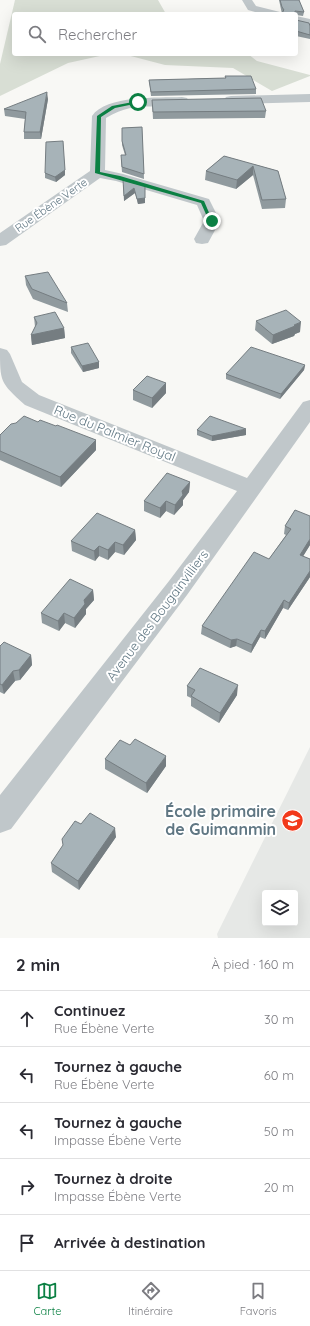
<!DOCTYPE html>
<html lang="fr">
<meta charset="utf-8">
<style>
:root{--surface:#fff;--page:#f7f7f7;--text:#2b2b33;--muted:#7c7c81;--line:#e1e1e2;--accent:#0b8043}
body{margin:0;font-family:Quicksand,sans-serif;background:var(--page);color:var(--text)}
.controls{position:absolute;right:12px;bottom:12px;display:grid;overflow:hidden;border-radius:4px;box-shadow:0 4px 16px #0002}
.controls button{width:36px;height:36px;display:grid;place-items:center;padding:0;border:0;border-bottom:1px solid var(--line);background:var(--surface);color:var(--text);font:20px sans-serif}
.stop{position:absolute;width:12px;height:12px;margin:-9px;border:3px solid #0b8043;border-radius:50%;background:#fff}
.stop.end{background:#0b8043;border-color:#fff;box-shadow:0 1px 4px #0008}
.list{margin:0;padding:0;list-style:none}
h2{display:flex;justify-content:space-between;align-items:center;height:52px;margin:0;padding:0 16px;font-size:17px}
h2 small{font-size:13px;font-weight:400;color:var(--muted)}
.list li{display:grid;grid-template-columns:26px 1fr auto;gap:12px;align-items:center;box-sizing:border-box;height:56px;padding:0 16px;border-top:1px solid var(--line)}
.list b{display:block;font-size:15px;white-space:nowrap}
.list p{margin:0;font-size:13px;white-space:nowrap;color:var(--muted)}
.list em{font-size:13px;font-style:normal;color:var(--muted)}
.icon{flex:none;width:22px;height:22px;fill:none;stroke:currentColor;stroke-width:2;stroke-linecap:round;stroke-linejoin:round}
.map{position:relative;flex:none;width:310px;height:938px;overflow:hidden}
.search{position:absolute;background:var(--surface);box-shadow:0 4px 16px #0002;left:12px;right:12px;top:12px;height:44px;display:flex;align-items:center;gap:10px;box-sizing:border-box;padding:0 14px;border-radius:4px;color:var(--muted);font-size:15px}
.sheet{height:332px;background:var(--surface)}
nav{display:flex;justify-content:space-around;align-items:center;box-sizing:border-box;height:56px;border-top:1px solid var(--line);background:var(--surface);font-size:11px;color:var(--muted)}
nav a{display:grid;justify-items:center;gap:2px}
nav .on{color:var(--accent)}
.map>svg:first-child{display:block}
.built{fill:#e6e8e6;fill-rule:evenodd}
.green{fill:#d8ded4}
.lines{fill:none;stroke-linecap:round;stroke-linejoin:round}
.minor{fill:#c0c7ca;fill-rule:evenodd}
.wall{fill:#909a9e}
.shaded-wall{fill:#757d81}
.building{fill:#a7b3b8;stroke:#757d81}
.route{fill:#0b8043}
.labels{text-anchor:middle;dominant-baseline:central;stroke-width:4;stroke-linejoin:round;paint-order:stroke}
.far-street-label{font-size:11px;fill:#607783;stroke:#fff}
.street-label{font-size:13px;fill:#607783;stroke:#fff}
.near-poi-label{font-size:16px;font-weight:bold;fill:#607783;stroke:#fff;text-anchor:end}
</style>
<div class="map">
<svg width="310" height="938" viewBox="0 0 310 938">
<rect width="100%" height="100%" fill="#f8f8f5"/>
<!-- built -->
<path class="built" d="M310,747V938H218L217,934ZM265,893H295V923H265Z"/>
<!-- green -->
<path class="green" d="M15,0H158L166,14H14V54H109L68,63L0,96V64Z
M123,54H248L257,61L310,75V76L272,91L233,68L165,65Z"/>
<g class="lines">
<!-- minor -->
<path class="minor" d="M242,0H252L256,6L280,12L282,14H262L248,10Z
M296,16L310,19V26L296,23Z
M310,94V102L231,104L226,103L224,100L226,97L231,96Z
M182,97L187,98L189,101L187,104C156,111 137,99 106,118L105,170L123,174L209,199L220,221L208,243L202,244L196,243L194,239L204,221L197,205L116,181L100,178L6,245L0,246V233L90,171L92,116C106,95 159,98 182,97Z
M0,348L7,350L10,354L22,382L39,395L247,478L303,402L310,400V422L187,595L11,829L0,833V795L169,581L237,491L25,405C0,382 0,383 0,348Z"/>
</g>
<!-- wall -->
<path class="wall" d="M279,0H299L304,12L303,16L296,15V14H282Z
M296,20L310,26V39L296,36Z
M225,76L256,89V94L151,96L149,80L225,78Z
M48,99L41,139H24V132L25,119L5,116L4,109Z
M152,100L266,111L265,118L153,119Z
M142,127L144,179L122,172L121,160L125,155L122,145V128Z
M63,141L65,175L56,182L45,178V173Z
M224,156L278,171L286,199L285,208L262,209L253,175L236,189L205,180L206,171Z
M123,185L145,186V203L138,204L135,193L124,201Z
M25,276L67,303L68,312L33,299L26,285Z
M34,317L64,328L65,338L32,345L31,335L35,327Z
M256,321L300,332L295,334L294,336L272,344L255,330Z
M71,347L99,362V368L83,372L71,353Z
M305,365L304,370L280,399L226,379V374Z
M166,383V393L152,408L133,400V390Z
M38,422L96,440V450L61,487L0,460V435Z
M197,430L246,435L212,441L197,435Z
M190,482L189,492L183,500V505L174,515L166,511L160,518L144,511V501Z
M295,510L310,545L303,556L310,559V577L288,610L283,608L265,639L260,637L251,653L236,646L230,648L201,634L202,626L269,559L286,535L284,534L285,526Z
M135,530L136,540L124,555L115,552L108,560L99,556L95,561L72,551L71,541Z
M93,590L94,600L86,609V614L75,628L65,623L59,631L42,623L41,613Z
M0,646L31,655L32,665L20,680L15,681L4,694L0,692Z
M187,686L237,695L219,723L191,706V698L187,696Z
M105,759L166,766L147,793L105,769Z
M81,824L116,837L79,890L52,872L51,863Z"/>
<!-- shaded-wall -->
<path class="shaded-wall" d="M47,92L48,99L41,139L40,132Z
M253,166V175L236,189L237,180Z
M65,170V175L56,182L55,177Z
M134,188L135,193L124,201V196Z
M145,198V203L138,204L137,199Z
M301,322L300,332L295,334L294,336L272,344L273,335L294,325Z
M64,328L65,338L32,345L31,335Z
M99,362V368L83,372L82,366Z
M305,365L304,370L280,399L281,394Z
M166,383V393L152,408V398Z
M246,429V435L212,441V436Z
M96,440V450L61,487L60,477Z
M190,482L189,492L183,500V505L174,515L175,505L182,491Z
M166,501V511L160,518V508Z
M135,530L136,540L124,555L123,545Z
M310,539V545L299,563L300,555Z
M115,542V552L108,560V550Z
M99,546V556L95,561L94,551Z
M310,571V577L288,610L289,603Z
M93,590L94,600L86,609V614L75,628L74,618L84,600Z
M284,600L283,608L265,639V631Z
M64,613L65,623L59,631L58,621Z
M261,630L260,637L251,653L252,645Z
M237,639L236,646L230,648L231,640Z
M31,655L32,665L20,680L19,670Z
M13,671L15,681L4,694L2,685Z
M238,685L237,695L219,723L220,713Z
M166,756V766L147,793L146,783Z
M115,828L116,837L79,890L78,881Z"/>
<!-- building -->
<path class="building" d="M280,0H299L304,12L295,11V14H283V11L284,10L282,7Z
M296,20L309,23L310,26V35L296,31Z
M225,76H251L256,89L151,92L149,80L226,78Z
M47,92L40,132H24L26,112L4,109Z
M261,98L266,111L153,112L152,100Z
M142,127L144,174L122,167L121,155H126L122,141V128Z
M63,141L65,170L55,177L45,173L46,142Z
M224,156L278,171L286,199L262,200L253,166L237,180L206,171Z
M123,180L145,186V198L137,199L134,188L124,196Z
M48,272L67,303L32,289L25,276Z
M286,310L301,322L294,325L295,326L273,335L256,321Z
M55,312L64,328L31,335L37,323L34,317Z
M88,343L99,362L82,366L71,347Z
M251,347L305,365L281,394L226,374Z
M147,376L166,383L152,398L133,390Z
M24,416L38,422L40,420L56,426L57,425L96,440L60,477L0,451V435L11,424L16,423Z
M210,416L246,429L212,436L197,430Z
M167,473L190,482L182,491L183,495L175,505L166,501L160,508L144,501Z
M295,510L310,516V539L300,555L310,559V571L289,603L284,600L265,631L261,630L252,645L237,639L231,640L202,626L254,552L269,559L291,529L285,526Z
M97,513L135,530L123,545L115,542L108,550L99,546L94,551L71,541Z
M70,579L93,590L84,600L85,604L74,618L64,613L58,621L41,613Z
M4,642L31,655L19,670L13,671L2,685L0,684V646Z
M200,668L238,685L220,713L191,696L195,690L187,686Z
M135,739L166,756L146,783L105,759L120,740L130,745Z
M90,813L115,828L78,881L51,863L63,845L62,839L75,821L81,824Z"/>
<!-- route -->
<path class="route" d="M138,101L139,103L115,108L101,117L100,172L120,176L204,201L213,222L209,221L201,203L95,173L97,116L112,106Z"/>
<!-- icons -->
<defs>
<symbol id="school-disc" viewBox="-11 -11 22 22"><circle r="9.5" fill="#f2391b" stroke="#fff"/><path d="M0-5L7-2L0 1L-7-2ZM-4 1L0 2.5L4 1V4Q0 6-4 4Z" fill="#fff"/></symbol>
</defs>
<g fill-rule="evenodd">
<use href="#school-disc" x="280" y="808" width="25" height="25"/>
</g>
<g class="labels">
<!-- far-street labels -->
<g class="far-street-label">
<text transform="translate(51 205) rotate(-35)">Rue Ébène Verte</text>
</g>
<!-- street labels -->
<g class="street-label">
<text transform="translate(115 433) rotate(22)">Rue du Palmier Royal</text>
<text transform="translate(157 615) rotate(-53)">Avenue des Bougainvilliers</text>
</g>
<!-- near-poi labels -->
<g class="near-poi-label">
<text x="276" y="811">École primaire<tspan x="276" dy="18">de Guimanmin</tspan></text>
</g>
</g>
</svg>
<div class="controls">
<button><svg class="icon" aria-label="layers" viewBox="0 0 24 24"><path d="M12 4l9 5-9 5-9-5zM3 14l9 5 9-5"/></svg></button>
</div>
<div class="stop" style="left:138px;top:102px"></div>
<div class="stop end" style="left:212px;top:221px"></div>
<div class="search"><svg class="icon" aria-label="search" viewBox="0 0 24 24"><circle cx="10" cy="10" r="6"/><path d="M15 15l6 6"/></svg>Rechercher</div>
</div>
<section class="sheet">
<h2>2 min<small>À pied · 160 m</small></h2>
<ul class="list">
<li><svg class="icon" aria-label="ahead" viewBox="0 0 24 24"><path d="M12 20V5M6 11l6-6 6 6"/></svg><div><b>Continuez</b><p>Rue Ébène Verte</p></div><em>30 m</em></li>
<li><svg class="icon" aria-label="left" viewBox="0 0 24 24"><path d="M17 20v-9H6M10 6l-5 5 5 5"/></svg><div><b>Tournez à gauche</b><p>Rue Ébène Verte</p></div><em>60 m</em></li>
<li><svg class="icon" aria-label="left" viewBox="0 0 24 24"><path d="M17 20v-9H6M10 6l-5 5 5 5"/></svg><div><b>Tournez à gauche</b><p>Impasse Ébène Verte</p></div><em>50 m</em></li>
<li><svg class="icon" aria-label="right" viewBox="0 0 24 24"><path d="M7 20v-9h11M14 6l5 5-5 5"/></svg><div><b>Tournez à droite</b><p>Impasse Ébène Verte</p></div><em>20 m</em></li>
<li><svg class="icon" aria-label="arrive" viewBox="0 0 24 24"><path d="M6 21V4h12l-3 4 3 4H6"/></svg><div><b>Arrivée à destination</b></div></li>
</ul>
</section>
<nav>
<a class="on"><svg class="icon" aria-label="map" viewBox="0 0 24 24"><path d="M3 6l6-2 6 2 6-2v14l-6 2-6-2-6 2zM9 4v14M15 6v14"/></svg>Carte</a>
<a><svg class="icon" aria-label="directions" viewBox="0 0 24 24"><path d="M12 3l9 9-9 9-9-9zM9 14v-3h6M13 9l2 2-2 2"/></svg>Itinéraire</a>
<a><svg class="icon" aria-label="saved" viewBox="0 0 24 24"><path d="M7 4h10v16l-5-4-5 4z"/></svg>Favoris</a>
</nav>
